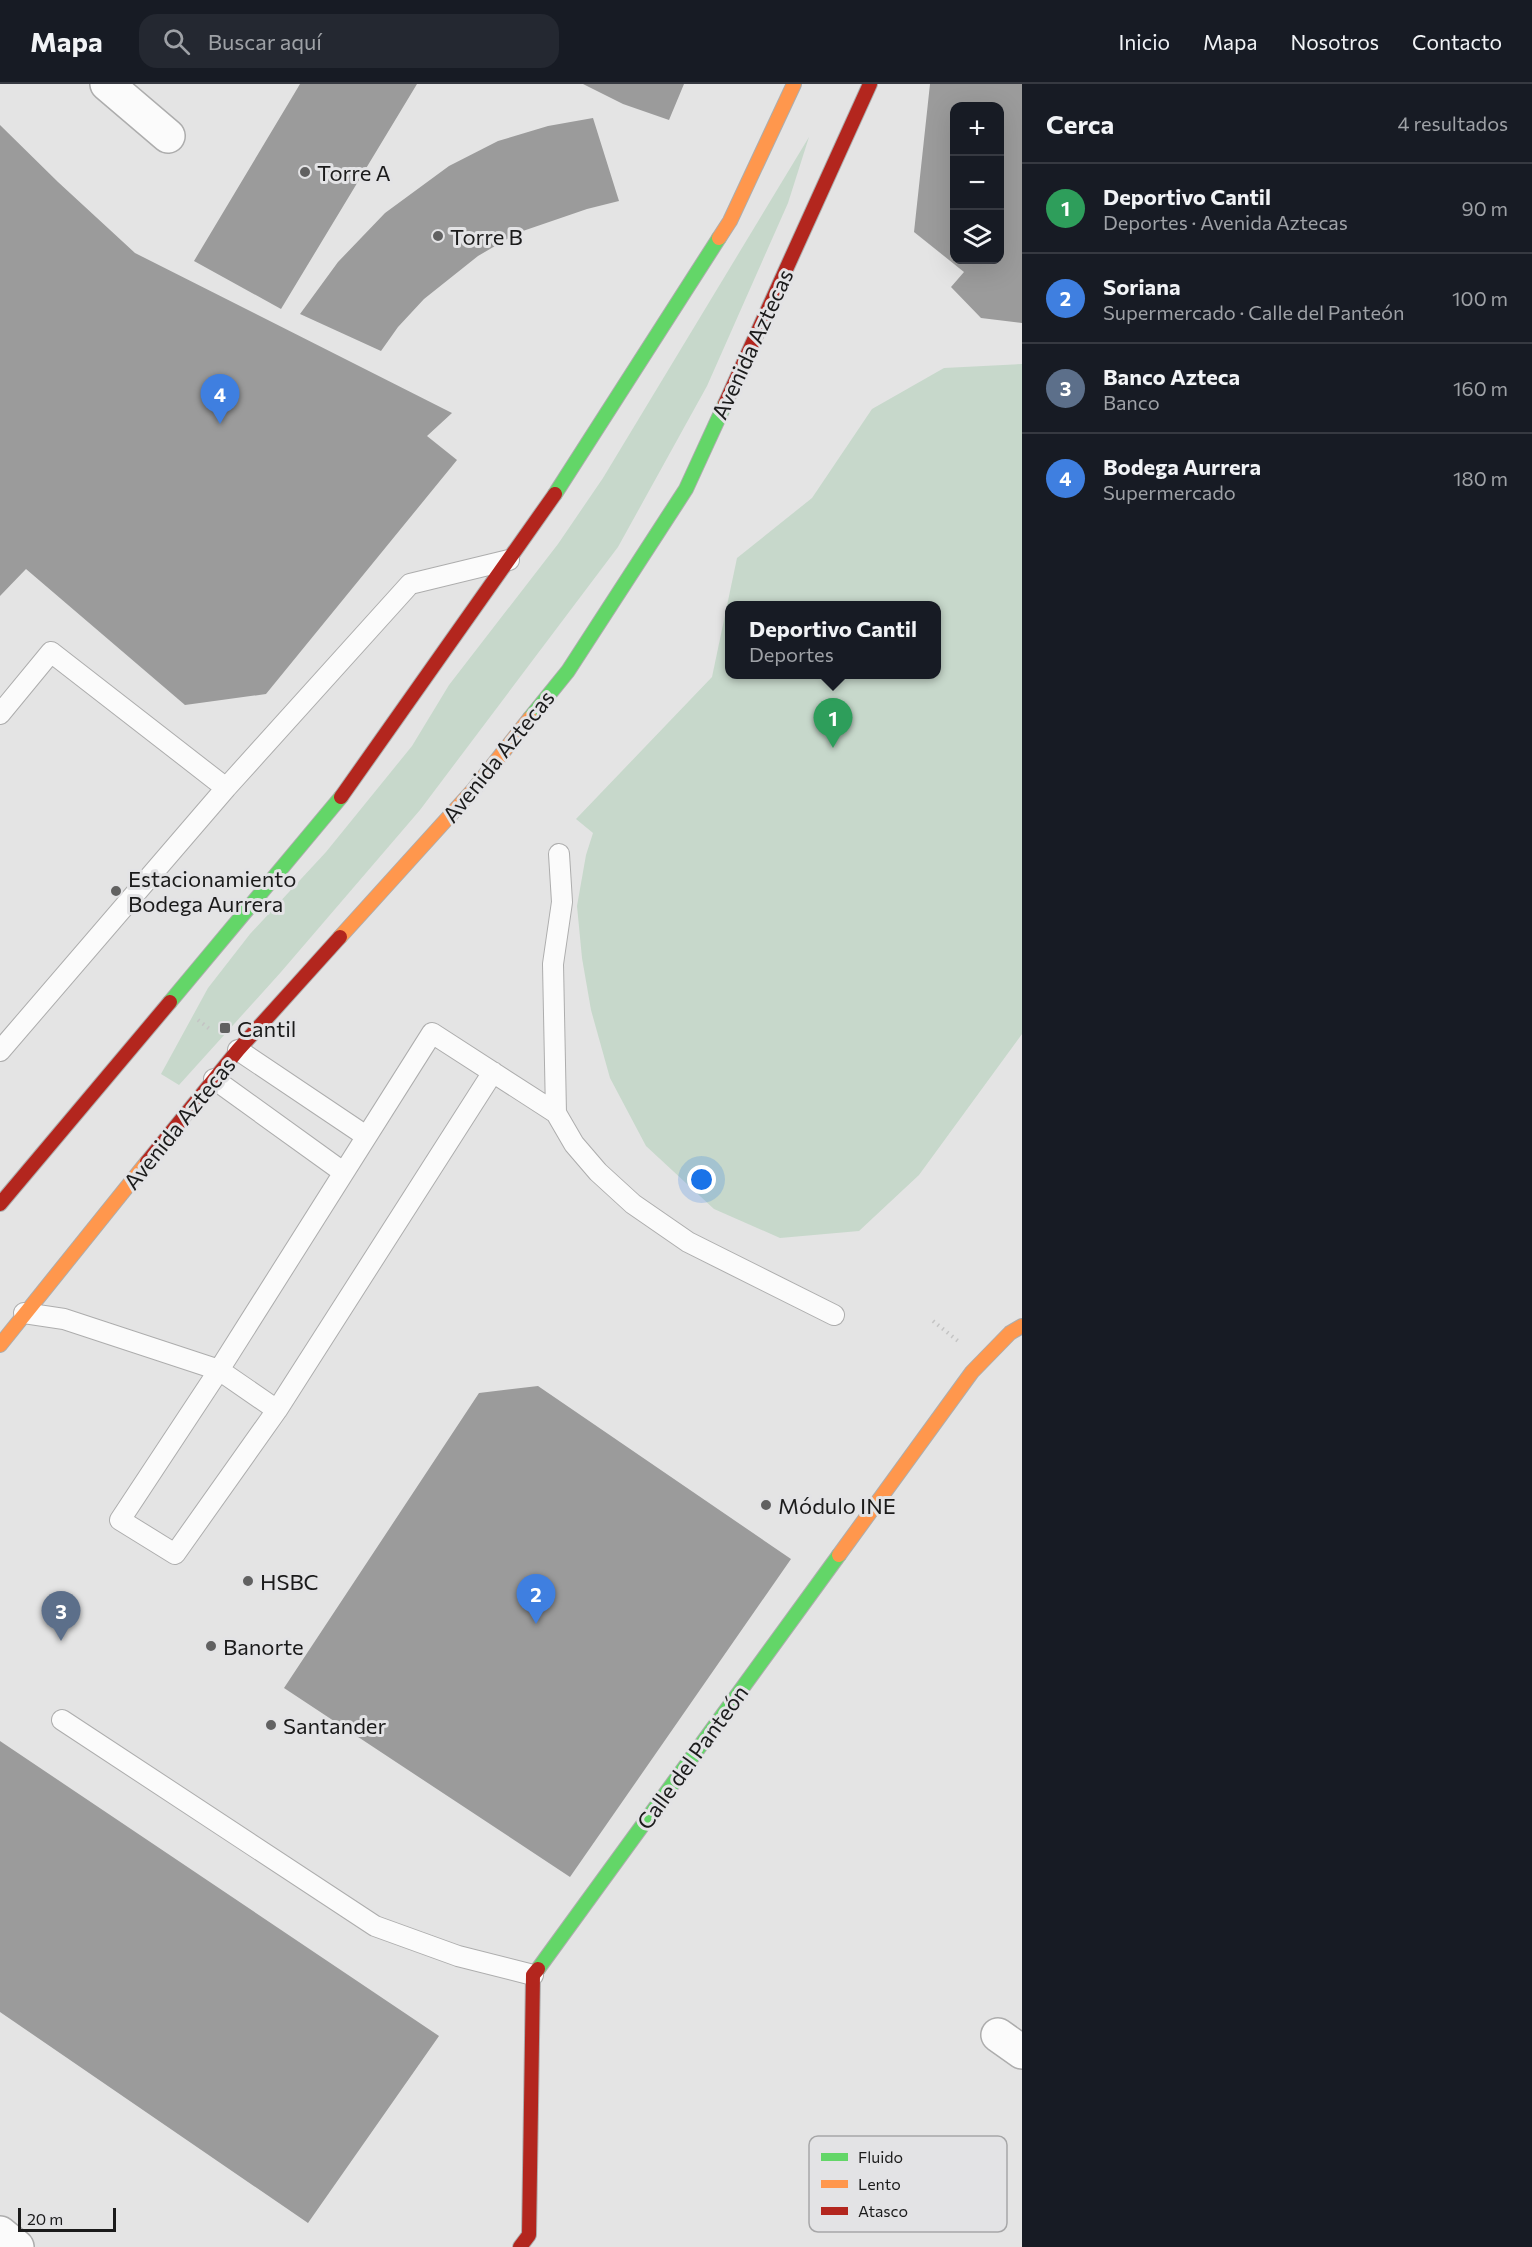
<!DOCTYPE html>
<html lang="es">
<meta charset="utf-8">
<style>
:root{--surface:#171b24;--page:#242831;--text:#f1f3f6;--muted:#9ea1a6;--line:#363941;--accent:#1a73e8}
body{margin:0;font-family:Commissioner,sans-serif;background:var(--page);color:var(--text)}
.controls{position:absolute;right:18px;top:18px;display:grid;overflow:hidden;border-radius:12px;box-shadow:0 6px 24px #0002}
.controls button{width:54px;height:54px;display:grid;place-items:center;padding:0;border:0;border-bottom:2px solid var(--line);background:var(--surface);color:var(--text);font:30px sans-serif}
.scale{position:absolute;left:18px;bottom:15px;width:98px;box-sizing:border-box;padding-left:6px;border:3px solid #1b1b1b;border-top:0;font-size:16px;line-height:21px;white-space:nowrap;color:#1b1b1b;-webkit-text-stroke:4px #e3e3e5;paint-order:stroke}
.you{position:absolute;left:702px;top:1096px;width:21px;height:21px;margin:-15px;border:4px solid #fff;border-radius:50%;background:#1a73e8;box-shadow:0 0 0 9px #1a73e833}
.badge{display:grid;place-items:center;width:39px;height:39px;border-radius:50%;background:var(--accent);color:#fff;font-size:20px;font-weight:700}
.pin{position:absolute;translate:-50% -50px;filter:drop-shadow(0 2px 3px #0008)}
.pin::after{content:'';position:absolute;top:32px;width:21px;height:18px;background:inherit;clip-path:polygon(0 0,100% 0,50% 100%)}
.popup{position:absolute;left:725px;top:517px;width:216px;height:78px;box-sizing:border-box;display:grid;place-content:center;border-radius:12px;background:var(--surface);filter:drop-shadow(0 2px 4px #0005);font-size:20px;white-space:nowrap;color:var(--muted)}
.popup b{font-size:22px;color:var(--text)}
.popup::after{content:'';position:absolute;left:50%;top:100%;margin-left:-12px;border:12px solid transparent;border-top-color:var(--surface)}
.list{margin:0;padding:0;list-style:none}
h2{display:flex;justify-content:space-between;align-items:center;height:78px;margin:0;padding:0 24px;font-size:26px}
h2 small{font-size:20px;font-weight:400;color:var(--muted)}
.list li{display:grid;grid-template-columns:39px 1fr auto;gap:18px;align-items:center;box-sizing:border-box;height:90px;padding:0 24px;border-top:2px solid var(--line)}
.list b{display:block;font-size:22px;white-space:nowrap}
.list p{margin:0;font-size:20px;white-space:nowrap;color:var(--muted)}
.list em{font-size:20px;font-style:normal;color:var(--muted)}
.icon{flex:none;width:33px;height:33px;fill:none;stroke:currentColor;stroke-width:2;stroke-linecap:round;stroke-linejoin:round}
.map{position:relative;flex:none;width:1022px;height:2163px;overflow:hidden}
header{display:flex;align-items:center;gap:36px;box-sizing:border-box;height:84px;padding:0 30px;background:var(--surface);border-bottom:2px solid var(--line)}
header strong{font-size:28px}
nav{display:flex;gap:33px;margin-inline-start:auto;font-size:21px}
.search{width:420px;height:54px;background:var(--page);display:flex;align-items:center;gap:15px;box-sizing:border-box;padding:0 21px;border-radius:18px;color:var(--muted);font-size:22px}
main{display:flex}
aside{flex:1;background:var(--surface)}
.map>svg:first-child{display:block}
.green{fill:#c7d8cb;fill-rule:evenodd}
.building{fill:#9b9b9b;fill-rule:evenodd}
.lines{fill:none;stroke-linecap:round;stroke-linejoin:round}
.lane-casing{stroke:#adadad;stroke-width:22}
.street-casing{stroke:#adadad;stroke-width:36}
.fast-casing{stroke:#adadad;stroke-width:16}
.slow-casing{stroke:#adadad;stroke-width:16}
.jam-casing{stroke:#adadad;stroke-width:16}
.path{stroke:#c4c4c4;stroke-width:4;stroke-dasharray:1.5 4.5;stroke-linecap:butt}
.lane{stroke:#fbfbfb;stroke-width:20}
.street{stroke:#fbfbfb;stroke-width:33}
.fast{stroke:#63d668;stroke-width:14}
.slow{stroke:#ff974d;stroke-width:14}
.jam{stroke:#b3261e;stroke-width:14}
.poi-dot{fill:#616161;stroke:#e3e3e5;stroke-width:2}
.labels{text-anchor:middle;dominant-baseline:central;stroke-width:6;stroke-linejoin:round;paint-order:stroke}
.poi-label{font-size:22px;fill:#1b1b1b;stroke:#e3e3e5;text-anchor:start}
.street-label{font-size:22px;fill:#1b1b1b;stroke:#e3e3e5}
.key{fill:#e3e3e5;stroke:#a7a7a8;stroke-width:1.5}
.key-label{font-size:16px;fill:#1b1b1b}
</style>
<header>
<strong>Mapa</strong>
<div class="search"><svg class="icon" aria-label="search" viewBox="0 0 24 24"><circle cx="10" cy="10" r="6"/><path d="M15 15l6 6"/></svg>Buscar aquí</div>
<nav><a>Inicio</a><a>Mapa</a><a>Nosotros</a><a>Contacto</a></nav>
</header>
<main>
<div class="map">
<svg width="1022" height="2163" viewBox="0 0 1022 2163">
<rect width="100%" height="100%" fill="#e4e4e4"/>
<!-- green -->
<path class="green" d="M809,53L788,119L707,302L618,463L420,726L281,888L179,1001L161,990L208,904L250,850L326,768L412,662L449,601L558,460L603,394Z
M1022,280V950L919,1091L859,1147L780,1154L714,1125L646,1062L610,994L591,926L582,874L577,822L586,771L593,749L576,735L712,593L737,474L812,414L872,325L944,284ZM730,522H936V590H730Z"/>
<!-- building -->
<path class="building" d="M300,0H417L281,225L194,177Z
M583,0H684L669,36L623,20Z
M930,0H1022V239L981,234L951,203L964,188L914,148ZM954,22H1000V176H954Z
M593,34L619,117L587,125L517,149L478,172L424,215L398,243L381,267L300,230L338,178L385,129L449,82L498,57L548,42Z
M0,41L58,98L135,169L452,329L427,352L457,376L266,610L185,621L26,485L0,512Z
M538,1302L791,1475L570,1793L284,1604L479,1309Z
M0,1657L439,1952L308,2139L0,1928Z"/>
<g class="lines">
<defs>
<path id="lane" d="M0,630L51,568L226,704
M238,966L366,1052
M0,967L226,704L410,500L509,476
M493,988L277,1326L175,1470L120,1436L219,1286L432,949L556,1029L574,1060L598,1088L633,1120L688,1158L834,1231
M214,995L343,1088
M556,1029L553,880L562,818L559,770
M24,1229L64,1235L219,1286L277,1326
M62,1636L375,1842L458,1872L533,1891"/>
<path id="street" d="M107,0L168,52
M998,1951L1022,1968
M0,2149L17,2163"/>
<path id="fast" d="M555,410L719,154
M530,634L568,587L686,405L725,320
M170,918L341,713
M538,1885L839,1471"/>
<path id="slow" d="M719,154L730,137L794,0
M340,853L474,705L530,634
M0,1261L147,1078
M839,1471L972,1288L1010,1249L1022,1242"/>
<path id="jam" d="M725,320L870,0
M341,713L555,410
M147,1078L238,966L340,853
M0,1120L170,918
M520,2163L529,2151L533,1891L538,1885"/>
</defs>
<!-- lane casing -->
<use href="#lane" class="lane-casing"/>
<!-- street casing -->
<use href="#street" class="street-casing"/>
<!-- fast casing -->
<use href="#fast" class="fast-casing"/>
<!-- slow casing -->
<use href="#slow" class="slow-casing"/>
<!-- jam casing -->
<use href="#jam" class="jam-casing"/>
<!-- path -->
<path class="path" d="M198,936L211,946
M933,1237L958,1257"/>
<!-- lane -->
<use href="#lane" class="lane"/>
<!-- street -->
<use href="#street" class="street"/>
<!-- fast -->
<use href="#fast" class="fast"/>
<!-- slow -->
<use href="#slow" class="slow"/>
<!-- jam -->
<use href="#jam" class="jam"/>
</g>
<!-- markers -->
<g class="poi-dot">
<circle cx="305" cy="88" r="6"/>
<circle cx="438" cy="152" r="6"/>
<circle cx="116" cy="807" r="6"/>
<rect x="219" y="938" width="12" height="12" rx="3"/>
<circle cx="766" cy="1421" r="6"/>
<circle cx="248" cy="1497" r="6"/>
<circle cx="211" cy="1562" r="6"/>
<circle cx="271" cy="1641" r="6"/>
</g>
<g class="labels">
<!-- poi labels -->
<g class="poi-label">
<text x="317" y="88">Torre A</text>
<text x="450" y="152">Torre B</text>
<text x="128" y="794">Estacionamiento<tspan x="128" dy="25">Bodega Aurrera</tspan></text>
<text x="237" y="944">Cantil</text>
<text x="778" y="1421">Módulo INE</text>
<text x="260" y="1497">HSBC</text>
<text x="223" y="1562">Banorte</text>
<text x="283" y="1641">Santander</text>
</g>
<!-- street labels -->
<g class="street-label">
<text transform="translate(752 260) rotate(-65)">Avenida Aztecas</text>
<text transform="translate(498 672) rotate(-51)">Avenida Aztecas</text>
<text transform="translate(179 1039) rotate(-51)">Avenida Aztecas</text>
<text transform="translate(692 1673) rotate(-54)">Calle del Panteón</text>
</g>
</g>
<!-- legend -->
<rect x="809" y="2052" width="198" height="96" rx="9" class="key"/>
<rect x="821" y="2069" width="27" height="8" fill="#63d668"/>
<rect x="821" y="2096" width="27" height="8" fill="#ff974d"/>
<rect x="821" y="2123" width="27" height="8" fill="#b3261e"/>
<g class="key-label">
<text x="858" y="2079">Fluido</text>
<text x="858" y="2106">Lento</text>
<text x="858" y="2133">Atasco</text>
</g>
</svg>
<div class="controls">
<button>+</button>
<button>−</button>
<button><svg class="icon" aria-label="layers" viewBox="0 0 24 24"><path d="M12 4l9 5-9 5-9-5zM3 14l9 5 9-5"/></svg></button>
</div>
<div class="scale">20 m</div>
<div class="you"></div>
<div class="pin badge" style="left:833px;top:664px;background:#2e9e5b">1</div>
<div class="popup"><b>Deportivo Cantil</b>Deportes</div>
<div class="pin badge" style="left:536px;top:1540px;background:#3f7fe0">2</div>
<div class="pin badge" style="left:61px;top:1557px;background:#5c6f8a">3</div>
<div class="pin badge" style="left:220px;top:340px;background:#3f7fe0">4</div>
</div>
<aside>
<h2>Cerca<small>4 resultados</small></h2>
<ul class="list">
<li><span class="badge" style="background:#2e9e5b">1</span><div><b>Deportivo Cantil</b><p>Deportes · Avenida Aztecas</p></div><em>90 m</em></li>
<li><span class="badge" style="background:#3f7fe0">2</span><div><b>Soriana</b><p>Supermercado · Calle del Panteón</p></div><em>100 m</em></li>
<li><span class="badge" style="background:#5c6f8a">3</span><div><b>Banco Azteca</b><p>Banco</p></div><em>160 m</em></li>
<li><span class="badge" style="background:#3f7fe0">4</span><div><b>Bodega Aurrera</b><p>Supermercado</p></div><em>180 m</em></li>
</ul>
</aside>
</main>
